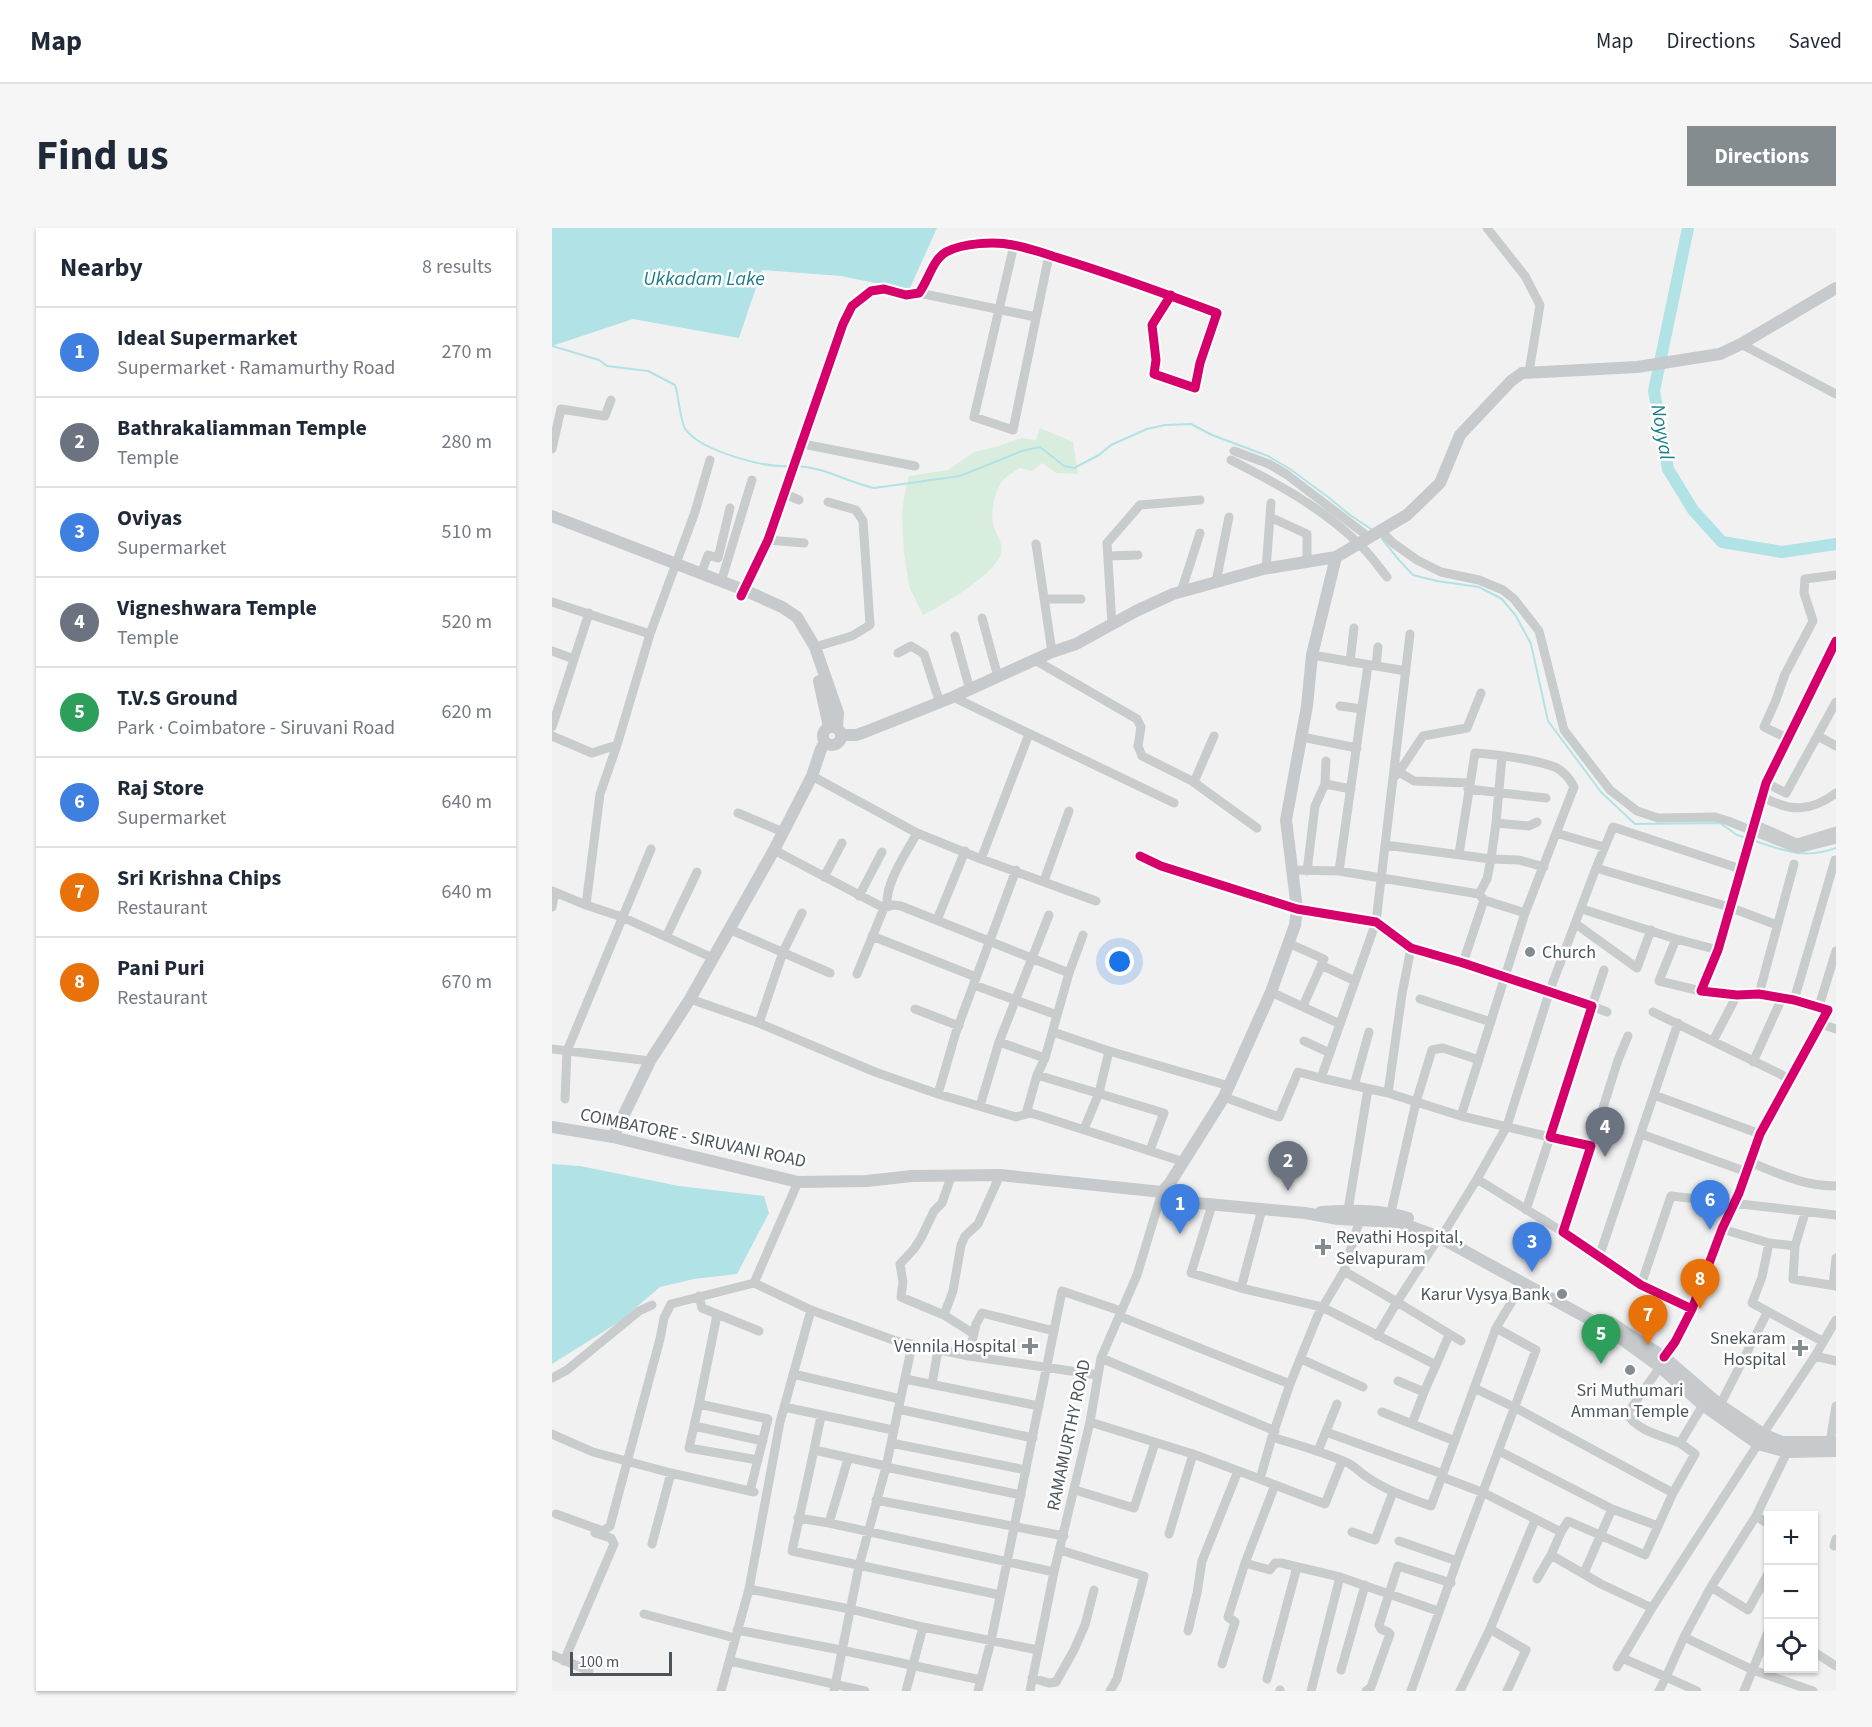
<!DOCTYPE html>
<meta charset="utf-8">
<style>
:root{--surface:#fff;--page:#f6f6f7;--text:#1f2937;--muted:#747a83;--line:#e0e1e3;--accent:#848c90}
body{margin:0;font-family:"Source Sans 3",sans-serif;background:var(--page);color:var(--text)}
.controls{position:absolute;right:18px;bottom:18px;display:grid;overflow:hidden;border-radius:0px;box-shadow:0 2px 4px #0004}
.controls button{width:54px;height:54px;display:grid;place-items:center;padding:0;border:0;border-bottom:2px solid var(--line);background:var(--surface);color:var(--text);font:30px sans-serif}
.scale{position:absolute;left:18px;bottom:15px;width:102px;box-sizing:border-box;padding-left:6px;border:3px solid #4a555b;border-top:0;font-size:16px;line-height:21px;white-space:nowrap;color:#4a555b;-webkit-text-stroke:4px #fff;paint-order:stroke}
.you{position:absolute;left:568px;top:734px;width:21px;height:21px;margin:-15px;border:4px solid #fff;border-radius:50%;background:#1a73e8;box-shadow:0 0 0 9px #1a73e833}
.badge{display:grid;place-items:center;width:39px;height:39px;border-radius:50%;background:var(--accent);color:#fff;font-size:20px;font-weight:700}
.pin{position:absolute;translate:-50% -50px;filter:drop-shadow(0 2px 3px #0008)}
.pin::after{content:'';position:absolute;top:32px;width:21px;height:18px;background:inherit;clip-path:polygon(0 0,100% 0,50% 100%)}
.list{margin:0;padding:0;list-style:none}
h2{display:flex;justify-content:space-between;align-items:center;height:78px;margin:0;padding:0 24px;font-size:26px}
h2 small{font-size:20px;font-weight:400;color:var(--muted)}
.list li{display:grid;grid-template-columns:39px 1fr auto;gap:18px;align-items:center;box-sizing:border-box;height:90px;padding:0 24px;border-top:2px solid var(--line)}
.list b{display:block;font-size:22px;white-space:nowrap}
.list p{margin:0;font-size:20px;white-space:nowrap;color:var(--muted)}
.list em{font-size:20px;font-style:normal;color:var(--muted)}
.icon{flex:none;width:33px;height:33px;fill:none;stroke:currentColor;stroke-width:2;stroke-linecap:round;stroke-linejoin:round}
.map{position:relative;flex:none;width:1284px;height:1463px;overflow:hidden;border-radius:0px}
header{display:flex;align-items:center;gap:36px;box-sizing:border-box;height:84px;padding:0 30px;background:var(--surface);border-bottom:2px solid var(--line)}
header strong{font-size:28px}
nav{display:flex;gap:33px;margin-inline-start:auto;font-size:21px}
.intro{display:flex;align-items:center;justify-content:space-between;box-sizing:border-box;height:144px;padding:0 36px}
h1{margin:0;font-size:42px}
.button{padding:15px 27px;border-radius:0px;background:var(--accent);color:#fff;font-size:21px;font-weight:700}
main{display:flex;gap:36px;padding:0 36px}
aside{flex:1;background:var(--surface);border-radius:0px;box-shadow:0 2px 4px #0004}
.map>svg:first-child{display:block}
.green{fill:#d8edde}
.water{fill:#b1e2e6}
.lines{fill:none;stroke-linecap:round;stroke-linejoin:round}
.stream{stroke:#b1e2e6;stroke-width:2}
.river{stroke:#b1e2e6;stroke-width:12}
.minor{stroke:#c9cccc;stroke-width:9}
.major{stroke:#c6cacc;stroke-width:12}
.cycleway-casing{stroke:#fff;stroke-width:13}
.cycleway{stroke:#d6006c;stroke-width:9}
.poi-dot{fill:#848c90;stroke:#fff;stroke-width:2}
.labels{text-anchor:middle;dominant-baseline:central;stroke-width:5;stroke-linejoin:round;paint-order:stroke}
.poi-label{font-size:18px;fill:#4a555b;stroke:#fff;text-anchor:end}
.street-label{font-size:18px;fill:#4a555b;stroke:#fff}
.water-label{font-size:20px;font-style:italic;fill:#1b7e87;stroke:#fff}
</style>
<header>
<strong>Map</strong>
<nav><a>Map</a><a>Directions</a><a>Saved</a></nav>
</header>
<div class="intro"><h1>Find us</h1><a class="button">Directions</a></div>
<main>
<aside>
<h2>Nearby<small>8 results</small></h2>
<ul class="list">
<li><span class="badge" style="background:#3f7fe0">1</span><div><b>Ideal Supermarket</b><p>Supermarket · Ramamurthy Road</p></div><em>270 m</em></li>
<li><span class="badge" style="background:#6b7280">2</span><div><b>Bathrakaliamman Temple</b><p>Temple</p></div><em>280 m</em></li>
<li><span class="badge" style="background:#3f7fe0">3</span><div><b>Oviyas</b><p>Supermarket</p></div><em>510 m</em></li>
<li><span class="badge" style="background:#6b7280">4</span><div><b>Vigneshwara Temple</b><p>Temple</p></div><em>520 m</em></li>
<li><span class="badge" style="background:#2e9e5b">5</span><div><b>T.V.S Ground</b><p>Park · Coimbatore - Siruvani Road</p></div><em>620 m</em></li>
<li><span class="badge" style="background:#3f7fe0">6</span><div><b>Raj Store</b><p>Supermarket</p></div><em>640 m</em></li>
<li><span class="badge" style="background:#e8710a">7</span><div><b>Sri Krishna Chips</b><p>Restaurant</p></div><em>640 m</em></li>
<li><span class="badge" style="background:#e8710a">8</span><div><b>Pani Puri</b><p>Restaurant</p></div><em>670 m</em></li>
</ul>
</aside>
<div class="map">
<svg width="1284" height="1463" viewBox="0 0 1284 1463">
<rect width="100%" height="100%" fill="#f1f1f1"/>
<!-- green -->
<path class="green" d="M488,200L521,214L526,246L504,245L490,235L480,243L467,240C463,244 456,247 452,251C443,262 437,286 442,299C445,308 451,315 449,325C445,345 390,378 371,387L357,358L352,325L350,289L352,269L357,248L396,242L422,224L444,219L469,210L484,212Z"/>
<!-- water -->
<path class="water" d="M0,0H385L357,62L289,48L210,42L187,110L81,91L0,118Z
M0,936L28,938L127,958L212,968L217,985L185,1046L142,1051L108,1059L67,1094L0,1136Z"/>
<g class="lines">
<!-- stream -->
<path class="stream" d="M0,118L47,132L55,138L96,143L123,157C127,168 128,195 134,202C150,223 212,240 238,238
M244,238C273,239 294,254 322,260L408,248L470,223L488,219L512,238L522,240L547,227L559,217L595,201L613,197L639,196L660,207L716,228L738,241L776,269L798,287L822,303
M830,311L847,332L861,347L885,353L927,359L950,371L964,388L979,416L996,493L1049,564L1083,596L1168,595L1185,607L1195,610
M1200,612C1230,622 1253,632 1284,620"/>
<!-- river -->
<path class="river" d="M1136,0L1102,163L1116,241L1141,282L1170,314L1230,324L1284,316"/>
<!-- minor -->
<path class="minor" d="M935,0L973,48L988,77L977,144
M462,17L422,189L461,202L497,27
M367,65L484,89
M1189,116L1284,166
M251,216L363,238
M0,221L9,181L53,188L59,172
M682,223L717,236L734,246L818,310
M679,232C724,255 771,280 808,317C818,326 826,338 835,349
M233,266L247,272
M718,289L755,306V334
M829,303L841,315L865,332L889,344L927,352L951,362L962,371L987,403L1012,502L1058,562L1085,583L1106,590L1163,589L1176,593L1246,621L1284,611
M216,312L252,315
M484,316L500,424
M556,328L586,327
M714,341L719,275
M149,346L156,327L166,330L178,280
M169,354L200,252
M664,354L677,289
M629,364L648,305
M189,368L216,312L291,96L300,78L319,63L332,61L354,67L367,65C376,53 381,31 394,24C411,15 443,13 461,17C478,20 494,26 510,31C562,47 614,66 665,85L648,135L643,160L602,146L604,132L600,97L619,67
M492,371H529
M0,374L98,406
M430,390L446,449
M560,397L555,315L588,277L648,272
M403,408L418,462
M263,419L300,408L318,397L311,293L304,282L276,274
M0,423L22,431
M346,425L359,418L372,426L388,475
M760,427L854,443
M483,432L585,491L589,499L586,518L590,528L640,553L705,600
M798,434L802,400
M824,438L826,419
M401,469L622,575
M788,478L810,481
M0,499L37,385
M0,508L40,525L65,517
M1266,508L1284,518
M750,509L805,520
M1237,511L1212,499L1224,472L1233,446L1261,393L1252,365L1253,351L1284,347
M847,544L862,553L917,555
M260,548L365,605L429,631L544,673
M841,550L847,544L871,508L915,500L929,465
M642,554L662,508
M1214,555L1234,565L1284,474
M773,556L799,561
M916,561L994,570
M1211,569C1238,584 1259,584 1284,565
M186,585L231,604
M944,595L977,598L985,594
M1202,596L1245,615L1284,603
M1004,605L1052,619
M833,617L939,631L967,632L992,639
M222,622L332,680L341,677L349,678L517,745L493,830L485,847L474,886
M907,626L923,525C947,527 980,531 1003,539C1011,543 1018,551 1022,559L973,685L909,888
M588,628L609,638L745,681L824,694L859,720L911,735L1040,778L998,909L1039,918L1011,1004L1089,1057L1140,1081L1123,1114L1112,1129
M429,631L477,506
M1044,640L1061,599L1189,641
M740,642L787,643L927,666L932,672
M755,643L763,578L773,556L774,533
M787,643L816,437
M272,649L290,615
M492,653L517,583
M0,663L34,677L70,689L161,730
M927,666L935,651L939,631L944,595L950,528
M307,668L330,624
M34,677L48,566L65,517L98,406L143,284L158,232
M0,679L3,664
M335,679C333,654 354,626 365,605
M1030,681L1124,711L1166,722
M385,692L413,623
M1024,696L1085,740L1099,702
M177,701L278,745
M320,708L424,749
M114,709L145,644
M1124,711L1107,753L1149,763
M736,715L772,731L751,778
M911,735L932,672L973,685
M769,737L803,753
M1052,742L1040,778L1055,784
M517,745L531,707
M305,746L332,680
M422,757L505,787
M719,764L788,796L769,850L836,865L909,888L998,909L974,982
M1207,766L1242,636
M138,771L207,795L323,844L386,866L464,889L479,885L492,889L632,934
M868,771L939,794
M1242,772L1283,632
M1267,778L1284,723
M363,781L407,798
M1101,784L1238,851
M207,795L231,724L250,685
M788,796L824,694L858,406
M1269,796L1284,801
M501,804L557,823L677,858
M752,813L778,825
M1161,813L1185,767
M447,814L493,830
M0,821L98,833
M1201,834L1230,770
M485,847L612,885L598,922
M802,858L817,804
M836,865L850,766L859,720
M386,866L404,804L464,642
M1102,867L1208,906
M672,869L727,889L746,844L769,850
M13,871L15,823L99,621
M428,878L447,814L497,687
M532,901L547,865L557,823
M1089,906L1195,944
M1039,918L1066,832L1076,808
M1198,934C1227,946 1252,958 1284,958
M399,949L390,975L382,983L369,1010L362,1021L348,1036L351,1054L349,1069L392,1087L422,1106
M925,951L955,898L998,762L1044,640L1177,679L1225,697
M246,954L202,1055L259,1082L344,1113L417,1128L546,1147
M660,977L639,1045L689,1060L770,1079L884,1137L897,1107
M796,982L816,861
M839,984L864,874L880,822L891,820L927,832
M1170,1001L1217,1015L1243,1018L1241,1051L1284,1058
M893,1003L925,951L1011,1004
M1217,1015L1210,1049L1200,1075L1270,1113
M1243,1018L1253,985
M1047,1029L1126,795
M792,1043L808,991
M1089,1057L1119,968L1284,987
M1281,1057L1284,1030
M689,1060L710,981
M147,1068L150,1080L207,1103
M1140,1081L1170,1001L1187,965L1208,906L1276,782L1242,772L1207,766L1185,767L1149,763L1166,722L1214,555L1284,413
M259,1082L228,1194L197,1361L298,1381L371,1399L486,1422
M392,1087L401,1063L409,1017L413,1008L426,996L448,947
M567,1088L738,1156
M825,1108L845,1074L909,1113
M417,1128L424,1096L430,1085L502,1103
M1263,1128L1284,1133
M549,1130L723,1203
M749,1131L811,1159
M1108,1139L1075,1186C1085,1203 1111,1208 1128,1215
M241,1146L348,1171
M0,1150L15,1142L87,1083L100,1077
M353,1151L487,1178
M846,1153L872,1164L860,1196
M380,1156L386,1122
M922,1160L962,1179L1121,1265L1143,1226L1128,1215L1151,1177
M872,1164L884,1137
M147,1176L165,1087
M1168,1177L1215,1085
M232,1179L341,1202
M346,1181L481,1210
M830,1184L903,1213
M538,1194L641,1226L708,1251L720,1209C746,1217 772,1224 796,1235C804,1239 808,1245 815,1249C835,1263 857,1270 879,1278L944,1100L971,1055
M142,1198L211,1213
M774,1204L891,1246
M0,1206L41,1224L119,1245L202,1264
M1211,1206L1263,1128L1284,1092
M720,1209L738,1156L766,1087L792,1043L845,1074L887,1009
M1278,1214L1284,1178
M339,1215L474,1242
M262,1222L269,1188
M766,1223L785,1176
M947,1223L1060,1281L1032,1345
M334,1238L262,1222L240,1323L448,1367
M334,1239L469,1267
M890,1249L932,1265L1009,1304L999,1327L1049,1356L1100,1380
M723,1257L773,1276L790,1233
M523,1262L582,1280L603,1215
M198,1263C204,1239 210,1215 216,1191L147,1176L137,1220L206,1232
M324,1272L512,1308
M1060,1281L1106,1298
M4,1286L51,1303L58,1298L108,1111L112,1090L119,1076L202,1055
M1204,1288L1216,1296
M246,1290L277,1295L502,1344
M277,1295L296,1231
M800,1304L823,1312L841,1264
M1009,1304L1016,1293L1093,1327L1121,1265
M617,1306L641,1226
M847,1313L905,1333
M100,1316L119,1245
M1282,1318L1284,1311
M508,1322L592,1348L565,1451L558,1463
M693,1335L718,1342L723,1335H729L788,1349L886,1383
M1216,1346L1196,1382L1159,1359L1204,1288L1235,1224
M985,1351L999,1327
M92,1386L183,1410
M938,1401L974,1422L955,1463
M185,1402L289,1422L429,1452
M636,1403L645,1365L650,1333L686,1243
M1132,1409L1159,1359
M1262,1424L1284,1438
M0,1427L37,1443
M1070,1430L1114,1449L1107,1463
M12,1433L62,1316L59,1310L43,1305
M178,1433L313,1463
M670,1436L683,1394L676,1389L693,1335L723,1257L708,1251
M1065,1439L1100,1380L1206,1216
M789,1442L813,1357
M480,1450L497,1455L504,1454L522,1422L533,1397L542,1362
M715,1451L745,1339
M169,1463L197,1361
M282,1463L307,1338L334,1239L360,1117
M354,1463L371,1399
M426,1463L439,1413L510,1063L569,1083
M478,1463L502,1344L538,1194L549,1130L585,1047L610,964
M728,1463V1462
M759,1463L788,1349
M814,1463L819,1459L838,1406L836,1404L829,1401L827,1397L846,1338L899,1355
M859,1463L905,1333L984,1122L944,1100
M908,1463L938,1401L983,1292
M1145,1463L1114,1449L1132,1409L1201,1442L1261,1463
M1192,1463L1216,1404"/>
<!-- major -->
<path class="major" d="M0,288L192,362L230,379L245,389L263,419L286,485L285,500
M267,453L277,499
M271 508a9 9 0 1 1 18 0a9 9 0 1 1-18 0Z
M289,507H304L313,504L401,469L500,424L524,416L584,383L621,366L711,341L784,329L855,287L888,255L908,207L959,153L970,145L1085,139L1168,126L1189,116L1284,60
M0,899L61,909L246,954L314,953L360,948L448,947L610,964L645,975L753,985L786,991L846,994L887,1009L1057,1102L1108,1139L1151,1177L1206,1216L1235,1224L1284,1223
M61,909L98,833L138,771L222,622L260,548L269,521L273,514
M610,964L618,955L672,869L719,764L743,697L745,681L734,592L755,478L760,427L784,329
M769,984C798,982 828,981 856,990
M1058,1094L1112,1129L1168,1177L1211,1206L1230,1214H1284"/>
<defs>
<path id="cycleway" d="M189,368L216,312L291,96L300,78L319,63L332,61L354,67L367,65C376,53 381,31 394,24C411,15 443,13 461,17C478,20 494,26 510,31C562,47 614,66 665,85L648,135L643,160L602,146L604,132L600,97L619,67
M588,628L609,638L745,681L824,694L859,720L911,735L1040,778L998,909L1039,918L1011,1004L1089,1057L1140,1081L1123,1114L1112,1129
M1140,1081L1170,1001L1187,965L1208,906L1276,782L1242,772L1207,766L1185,767L1149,763L1166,722L1214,555L1284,413"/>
</defs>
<!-- cycleway casing -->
<use href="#cycleway" class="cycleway-casing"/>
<!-- cycleway -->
<use href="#cycleway" class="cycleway"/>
</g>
<!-- markers -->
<g class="poi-dot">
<circle cx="978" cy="724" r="6"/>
<path d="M768 1010h6v6h6v6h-6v6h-6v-6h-6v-6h6z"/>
<circle cx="1010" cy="1066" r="6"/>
<path d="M475 1109h6v6h6v6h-6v6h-6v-6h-6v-6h6z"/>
<path d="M1245 1111h6v6h6v6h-6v6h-6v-6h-6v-6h6z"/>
<circle cx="1078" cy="1142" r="6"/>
</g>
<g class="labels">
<!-- poi labels -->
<g class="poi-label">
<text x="990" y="724" text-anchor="start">Church</text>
<text x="784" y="1009" text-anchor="start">Revathi Hospital,<tspan x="784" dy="21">Selvapuram</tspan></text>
<text x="998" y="1066">Karur Vysya Bank</text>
<text x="1234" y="1110">Snekaram<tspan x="1234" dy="21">Hospital</tspan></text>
<text x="464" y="1118">Vennila Hospital</text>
<text x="1078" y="1162" text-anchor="middle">Sri Muthumari<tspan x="1078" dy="21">Amman Temple</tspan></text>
</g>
<!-- street labels -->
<g class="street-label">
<text transform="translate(141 910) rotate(12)">COIMBATORE - SIRUVANI ROAD</text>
<text transform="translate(517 1207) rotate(-78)">RAMAMURTHY ROAD</text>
</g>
<!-- water labels -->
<g class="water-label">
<text x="152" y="51">Ukkadam Lake</text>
<text transform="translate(1110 204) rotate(80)">Noyyal</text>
</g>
</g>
</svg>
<div class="controls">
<button>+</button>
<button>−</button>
<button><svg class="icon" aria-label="locate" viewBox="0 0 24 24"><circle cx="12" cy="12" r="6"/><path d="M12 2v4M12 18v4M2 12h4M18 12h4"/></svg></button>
</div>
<div class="scale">100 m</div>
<div class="you"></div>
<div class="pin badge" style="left:628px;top:1006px;background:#3f7fe0">1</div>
<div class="pin badge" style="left:736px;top:963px;background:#6b7280">2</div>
<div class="pin badge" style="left:980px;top:1044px;background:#3f7fe0">3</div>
<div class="pin badge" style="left:1053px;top:929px;background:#6b7280">4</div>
<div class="pin badge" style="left:1049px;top:1136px;background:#2e9e5b">5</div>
<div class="pin badge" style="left:1158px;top:1002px;background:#3f7fe0">6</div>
<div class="pin badge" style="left:1096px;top:1117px;background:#e8710a">7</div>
<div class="pin badge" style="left:1148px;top:1081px;background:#e8710a">8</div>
</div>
</main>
